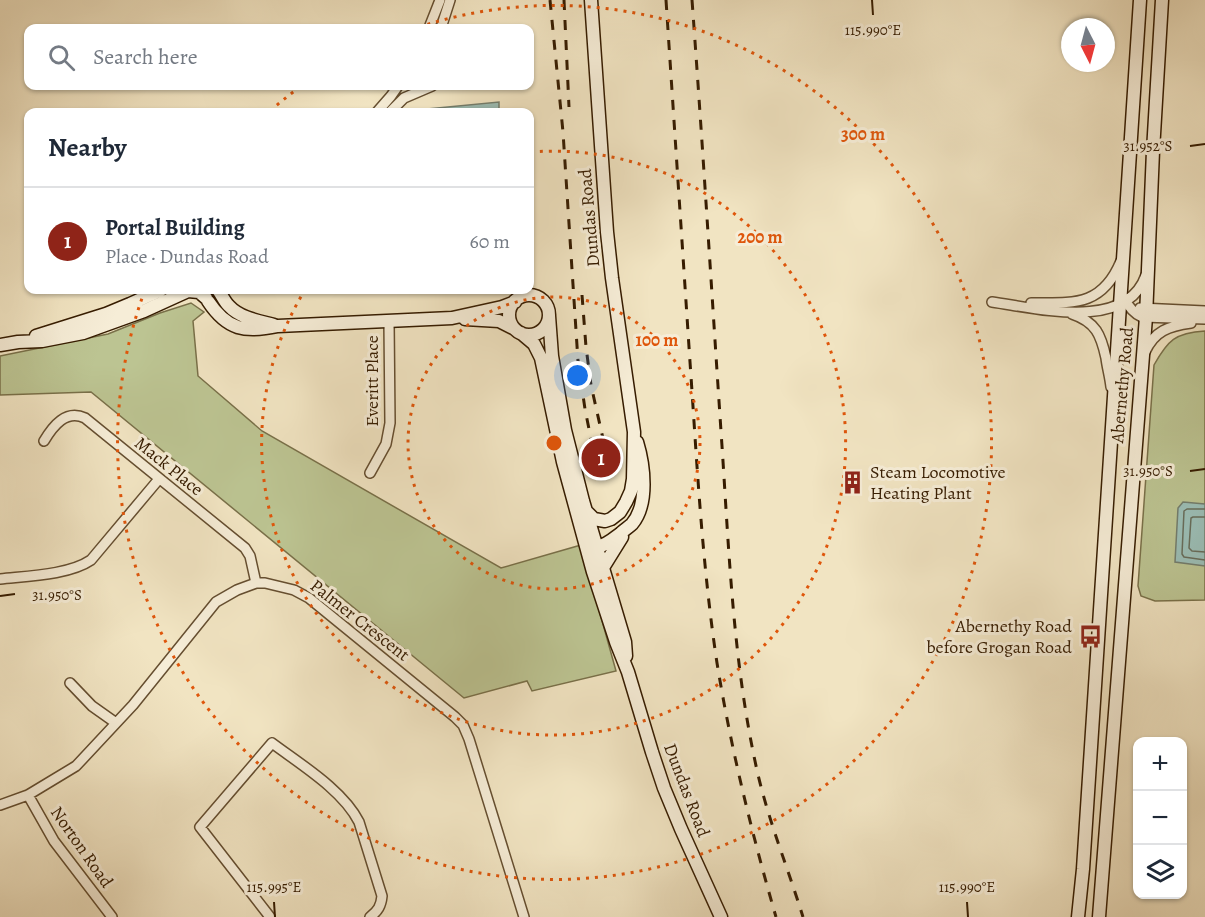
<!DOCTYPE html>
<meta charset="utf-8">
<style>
:root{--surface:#fff;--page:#f2f2f3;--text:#1f2937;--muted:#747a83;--line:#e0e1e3;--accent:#8f2418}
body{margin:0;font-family:Alegreya,serif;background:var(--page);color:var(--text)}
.controls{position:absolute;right:18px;bottom:18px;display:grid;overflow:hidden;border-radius:12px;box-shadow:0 2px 4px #0004}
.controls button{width:54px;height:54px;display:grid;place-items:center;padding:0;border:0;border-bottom:2px solid var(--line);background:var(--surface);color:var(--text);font:30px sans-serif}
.compass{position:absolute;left:1061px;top:18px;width:54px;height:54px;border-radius:50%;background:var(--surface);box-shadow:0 2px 4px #0004;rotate:174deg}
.you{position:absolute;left:578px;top:376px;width:21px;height:21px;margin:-15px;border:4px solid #fff;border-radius:50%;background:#1a73e8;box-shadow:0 0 0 9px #1a73e833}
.badge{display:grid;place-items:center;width:39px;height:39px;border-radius:50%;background:var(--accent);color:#fff;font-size:20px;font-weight:700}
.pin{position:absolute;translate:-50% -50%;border:3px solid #fff;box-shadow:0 2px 6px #0006}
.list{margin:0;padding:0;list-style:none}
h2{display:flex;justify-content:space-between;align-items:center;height:78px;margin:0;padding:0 24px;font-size:26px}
h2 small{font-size:20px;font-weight:400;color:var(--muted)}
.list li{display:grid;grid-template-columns:39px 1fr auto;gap:18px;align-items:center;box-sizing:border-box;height:108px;padding:0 24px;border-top:2px solid var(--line)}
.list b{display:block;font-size:22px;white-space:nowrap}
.list p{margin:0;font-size:20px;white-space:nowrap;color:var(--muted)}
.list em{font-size:20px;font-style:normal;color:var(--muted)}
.icon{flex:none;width:33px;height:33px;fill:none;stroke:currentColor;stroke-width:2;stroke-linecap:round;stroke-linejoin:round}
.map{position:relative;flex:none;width:1205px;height:917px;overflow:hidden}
.search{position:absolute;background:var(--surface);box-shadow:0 2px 4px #0004;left:24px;top:24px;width:510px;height:66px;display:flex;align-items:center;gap:15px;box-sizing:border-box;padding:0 21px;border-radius:12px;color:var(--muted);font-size:22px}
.panel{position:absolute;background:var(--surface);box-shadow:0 2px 4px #0004;left:24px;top:108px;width:510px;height:186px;border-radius:12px}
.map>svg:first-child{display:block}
.green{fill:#bcc492;stroke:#797049;stroke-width:1.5}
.water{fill:#9bbeb6;stroke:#737d6d;stroke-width:1.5}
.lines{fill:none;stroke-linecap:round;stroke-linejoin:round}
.shore{stroke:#686d5b;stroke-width:1.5}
.street-casing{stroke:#654e30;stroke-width:12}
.secondary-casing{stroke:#361c00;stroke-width:15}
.street{stroke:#f6edd7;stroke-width:9}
.secondary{stroke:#f6edd7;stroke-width:12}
.rail{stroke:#361c00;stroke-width:3;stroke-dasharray:10 10;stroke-linecap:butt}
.ticks{fill:none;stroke:#361c00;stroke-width:2}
.ring{fill:none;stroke:#df560b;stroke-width:3;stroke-dasharray:3 6}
.labels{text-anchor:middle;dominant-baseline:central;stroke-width:6;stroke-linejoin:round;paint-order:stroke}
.street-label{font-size:18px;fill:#361c00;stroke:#f6edd7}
.poi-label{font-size:18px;fill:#361c00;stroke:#f6edd7;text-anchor:start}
.ticks-label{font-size:15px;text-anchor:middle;fill:#361c00;stroke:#f6edd7;stroke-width:6;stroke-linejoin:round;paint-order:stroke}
.centre{fill:#df560b;stroke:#f6edd7;stroke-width:3}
.ring-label{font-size:18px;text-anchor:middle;font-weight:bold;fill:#df560b;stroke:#f6edd7;stroke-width:6;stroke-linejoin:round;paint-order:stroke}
</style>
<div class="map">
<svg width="1205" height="917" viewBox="0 0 1205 917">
<rect width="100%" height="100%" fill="#f1e4c2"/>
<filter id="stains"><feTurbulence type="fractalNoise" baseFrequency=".00333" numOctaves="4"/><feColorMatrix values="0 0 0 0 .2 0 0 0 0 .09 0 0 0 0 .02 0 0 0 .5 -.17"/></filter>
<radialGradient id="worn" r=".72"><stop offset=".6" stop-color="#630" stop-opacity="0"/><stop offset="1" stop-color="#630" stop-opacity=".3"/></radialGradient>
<!-- green -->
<path class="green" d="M191,303L204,312L193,321L198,376L262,431L501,568L581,545L616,671L532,691L527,681L464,698L91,392L0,395V356L108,334L160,313Z
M1205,331V600L1155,601L1141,596L1138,586L1154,365C1168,340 1175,333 1205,331Z"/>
<!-- water -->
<path class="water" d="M499,102V112H419L427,109Z
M1183,502L1205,504V566L1175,562L1178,508Z"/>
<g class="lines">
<!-- shore -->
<path class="shore" d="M1205,509H1187L1184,511L1182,554L1184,557L1205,560
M1205,517H1193L1191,518L1189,548L1192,551L1205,552"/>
<defs>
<path id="street" d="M429,28L440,0
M441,28L450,0
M377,112L391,96L398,86
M390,112L404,98L432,86
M1124,298C1128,306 1133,313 1142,317L1205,319
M992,302C1036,308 1127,332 1146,275
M1031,303C1073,303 1102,307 1121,261
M1140,308L1205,311
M1072,314C1096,322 1101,335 1106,358C1107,367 1110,377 1111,387
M1145,352C1154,331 1169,326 1191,323
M44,441C53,426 66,409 85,418L245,548L250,556L256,583
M370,473L386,444L390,423L389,322
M0,579C27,576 69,575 91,560L159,479
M70,683L92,706L116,723
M28,795L54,841L112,917
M0,805L28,795L76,766L133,705L216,602L237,590L256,583H265L294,590L309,598L455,717L463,725L469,739L524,917
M270,917L200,827L272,743C300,764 343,790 359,822L382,896C381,906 378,911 370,917"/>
<path id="secondary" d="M218,290C222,295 224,301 229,306C240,318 259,321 274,325
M509 315a20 20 0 1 1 40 0a20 20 0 1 1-40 0Z
M208,301C227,330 245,333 278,326L452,318L502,307L515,302
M549,316L552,356L565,430L583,501L625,642L626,656
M465,319L499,321L515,329
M521,333L534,344L541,358L563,462L593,572L616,642L628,672L652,752L664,788L681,829L721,917
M36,336L106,314L130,304L161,290
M0,345L18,342L42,341L83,333L144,311L188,291L199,292L206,298
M586,511L594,519L605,521L611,519L620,512L626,502L631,491L633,479L634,432L612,278L607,232L591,0
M590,544L597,547C607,545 613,539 621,533C624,530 629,527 632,524C649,504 644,465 637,442
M604,566L622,537
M1078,917L1083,869L1140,0
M1099,917L1146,317L1153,151L1162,0"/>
</defs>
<!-- street casing -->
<use href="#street" class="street-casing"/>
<!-- secondary casing -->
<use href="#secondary" class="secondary-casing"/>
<!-- street -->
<use href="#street" class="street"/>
<!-- secondary -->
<use href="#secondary" class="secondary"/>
<!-- rail -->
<path class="rail" d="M550,0L563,132L578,361L585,409L594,454
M564,0L569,107
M666,0C674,121 682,241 690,362C697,463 702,564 717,663C731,749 752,834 776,917
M692,0C703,149 712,298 722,446C729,551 733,658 755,761C766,815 787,865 803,917
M582,295L586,347L591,385L606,452"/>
</g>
<!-- ticks -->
<path class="ticks" d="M872,0L873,15M1190,146L1205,144M1190,471L1205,469M0,596L15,594M274,902L275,917M967,902L968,917"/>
<!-- distance rings -->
<g class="ring">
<circle cx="554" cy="443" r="146"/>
<path d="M531 152A292 292 0 1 1 305 290"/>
<path d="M270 111A437 437 0 0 1 300 87M419 27A437 437 0 1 1 145 290"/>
</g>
<!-- icons -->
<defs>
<symbol id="building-bare" viewBox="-9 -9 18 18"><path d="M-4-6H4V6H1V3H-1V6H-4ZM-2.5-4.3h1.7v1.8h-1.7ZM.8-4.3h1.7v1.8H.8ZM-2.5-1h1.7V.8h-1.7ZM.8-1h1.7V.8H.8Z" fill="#8f2418" stroke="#f6edd7" stroke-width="2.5" paint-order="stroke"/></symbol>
<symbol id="bus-bare" viewBox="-9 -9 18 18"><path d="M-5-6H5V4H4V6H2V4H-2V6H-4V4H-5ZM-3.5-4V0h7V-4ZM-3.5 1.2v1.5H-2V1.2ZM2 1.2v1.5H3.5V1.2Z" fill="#8f2418" stroke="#f6edd7" stroke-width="2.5" paint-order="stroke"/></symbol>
</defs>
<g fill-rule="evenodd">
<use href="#building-bare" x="836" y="466" width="33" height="33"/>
<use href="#bus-bare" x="1074" y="620" width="33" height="33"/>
</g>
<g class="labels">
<!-- street labels -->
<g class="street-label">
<text transform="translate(589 218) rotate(-95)">Dundas Road</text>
<text transform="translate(372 381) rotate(-90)">Everitt Place</text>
<text transform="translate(1122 385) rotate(-85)">Abernethy Road</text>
<text transform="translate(169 466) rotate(39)">Mack Place</text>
<text transform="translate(360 620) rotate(38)">Palmer Crescent</text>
<text transform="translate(687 790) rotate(69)">Dundas Road</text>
<text transform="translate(82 847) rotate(55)">Norton Road</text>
</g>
<!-- poi labels -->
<g class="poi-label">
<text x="870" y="472">Steam Locomotive<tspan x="870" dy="21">Heating Plant</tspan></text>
<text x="1072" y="626" text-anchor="end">Abernethy Road<tspan x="1072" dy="21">before Grogan Road</tspan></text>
</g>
</g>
<g class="ticks-label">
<text x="873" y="35">115.990°E</text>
<text x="1148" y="151">31.952°S</text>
<text x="1148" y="476">31.950°S</text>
<text x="57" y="600">31.950°S</text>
<text x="274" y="892">115.995°E</text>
<text x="967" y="892">115.990°E</text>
</g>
<circle cx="554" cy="443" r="9" class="centre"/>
<g class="ring-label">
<text x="863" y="140">300 m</text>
<text x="760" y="243">200 m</text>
<text x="657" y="346">100 m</text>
</g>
<rect width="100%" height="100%" filter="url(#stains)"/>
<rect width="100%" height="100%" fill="url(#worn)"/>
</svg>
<div class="controls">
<button>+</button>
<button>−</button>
<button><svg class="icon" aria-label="layers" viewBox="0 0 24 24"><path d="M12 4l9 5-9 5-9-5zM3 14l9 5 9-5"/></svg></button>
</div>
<svg class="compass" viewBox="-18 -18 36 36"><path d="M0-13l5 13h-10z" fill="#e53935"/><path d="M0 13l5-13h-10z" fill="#747a83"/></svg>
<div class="you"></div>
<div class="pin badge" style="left:601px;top:458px">1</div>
<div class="search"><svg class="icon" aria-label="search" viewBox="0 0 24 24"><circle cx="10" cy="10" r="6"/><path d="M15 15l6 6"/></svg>Search here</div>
<section class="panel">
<h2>Nearby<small></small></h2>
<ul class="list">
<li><span class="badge">1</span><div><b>Portal Building</b><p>Place · Dundas Road</p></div><em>60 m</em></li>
</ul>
</section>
</div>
